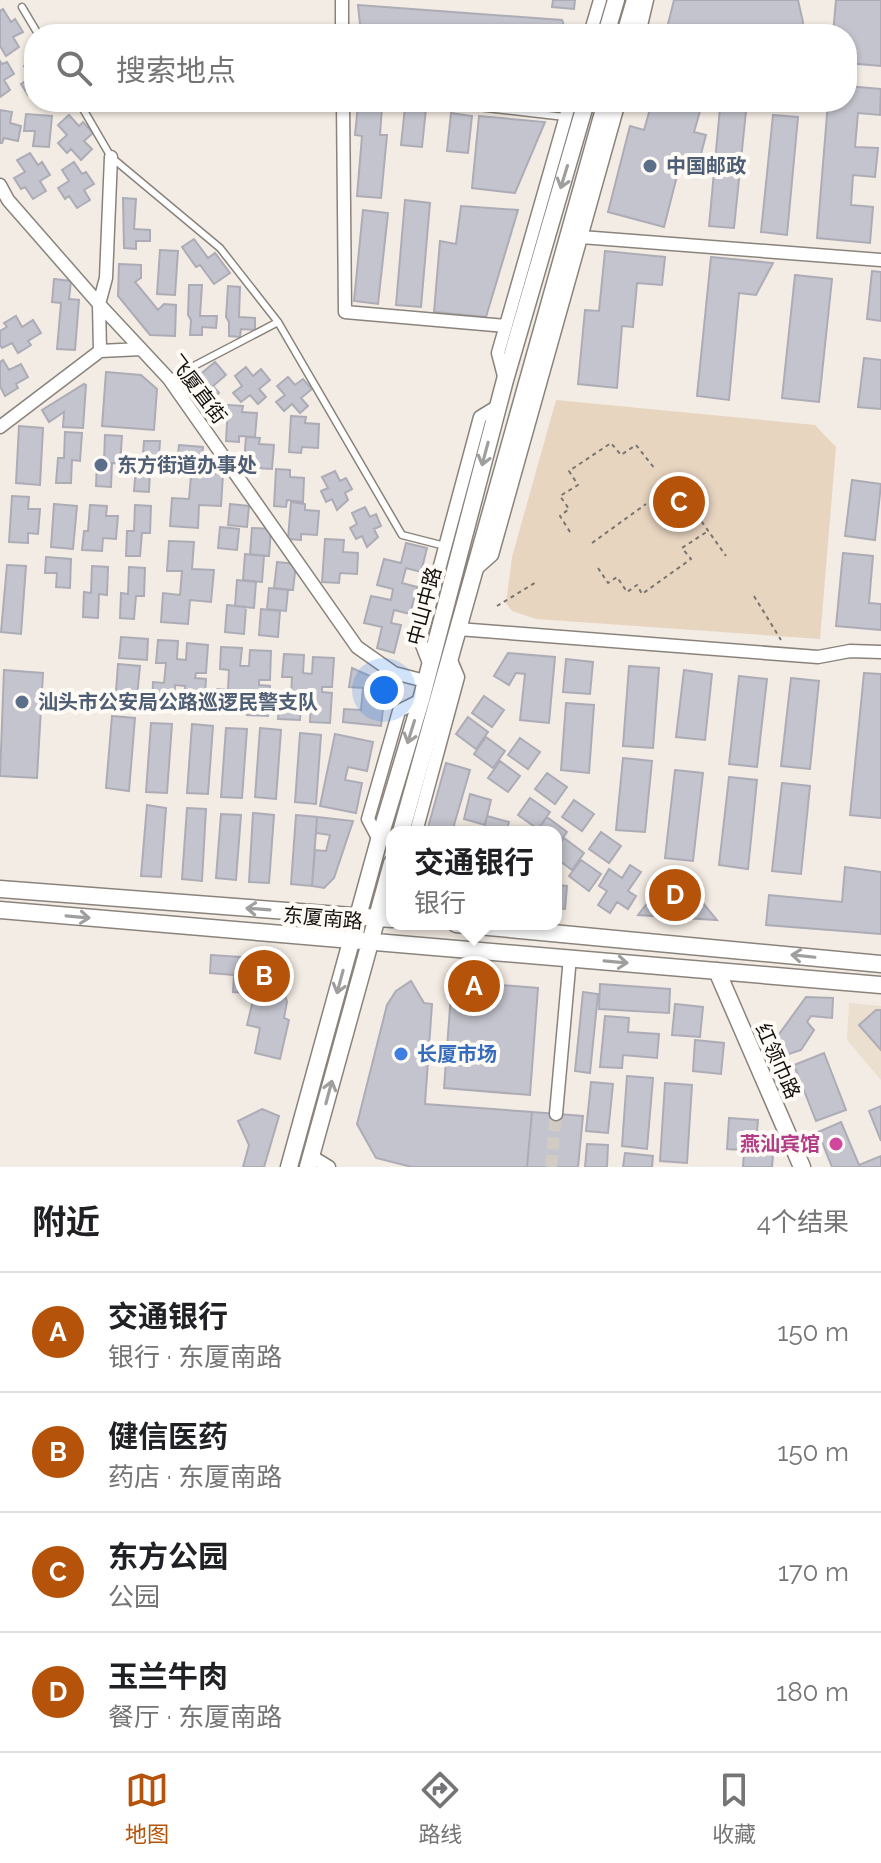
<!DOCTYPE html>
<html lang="zh">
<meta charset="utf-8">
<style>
:root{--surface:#fff;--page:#f2f2f2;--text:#202124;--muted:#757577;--line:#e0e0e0;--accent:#b45309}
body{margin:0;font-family:Raleway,"Noto Sans SC",sans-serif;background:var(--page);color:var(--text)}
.you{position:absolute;left:384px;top:690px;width:28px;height:28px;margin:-20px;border:6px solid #fff;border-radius:50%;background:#1a73e8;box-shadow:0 0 0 12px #1a73e833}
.badge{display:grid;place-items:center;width:52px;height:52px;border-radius:50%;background:var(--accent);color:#fff;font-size:26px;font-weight:700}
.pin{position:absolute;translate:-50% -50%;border:4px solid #fff;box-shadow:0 2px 8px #0006}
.popup{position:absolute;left:386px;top:826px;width:176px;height:104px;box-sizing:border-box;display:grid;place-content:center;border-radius:16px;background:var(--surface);filter:drop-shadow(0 2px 6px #0005);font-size:26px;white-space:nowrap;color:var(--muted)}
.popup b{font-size:30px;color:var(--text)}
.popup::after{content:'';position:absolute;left:50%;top:100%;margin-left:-16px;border:16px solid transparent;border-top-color:var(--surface)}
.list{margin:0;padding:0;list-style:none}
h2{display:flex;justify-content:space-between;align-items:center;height:104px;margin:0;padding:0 32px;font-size:34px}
h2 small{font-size:26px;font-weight:400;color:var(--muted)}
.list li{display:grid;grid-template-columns:52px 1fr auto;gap:24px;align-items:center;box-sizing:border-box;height:120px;padding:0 32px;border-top:2px solid var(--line)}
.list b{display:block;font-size:30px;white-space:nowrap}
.list p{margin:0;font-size:26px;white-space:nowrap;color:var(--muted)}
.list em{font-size:26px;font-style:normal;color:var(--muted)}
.icon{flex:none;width:44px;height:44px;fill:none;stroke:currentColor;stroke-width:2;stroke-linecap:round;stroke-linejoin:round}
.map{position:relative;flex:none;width:881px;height:1167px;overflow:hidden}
.search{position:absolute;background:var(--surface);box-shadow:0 2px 6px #0004;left:24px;right:24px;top:24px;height:88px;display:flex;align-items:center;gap:20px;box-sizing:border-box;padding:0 28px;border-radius:32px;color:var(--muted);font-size:30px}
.sheet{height:584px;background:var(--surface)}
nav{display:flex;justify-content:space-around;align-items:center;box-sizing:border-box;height:112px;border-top:2px solid var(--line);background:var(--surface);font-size:22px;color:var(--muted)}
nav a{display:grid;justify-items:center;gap:4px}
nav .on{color:var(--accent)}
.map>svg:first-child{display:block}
.built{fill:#ebdfd0}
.green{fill:#e8d5c0}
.building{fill:#c4c4ce;stroke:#adacb6;stroke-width:2}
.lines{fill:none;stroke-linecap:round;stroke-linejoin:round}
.street-tunnel{stroke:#d1cbc4;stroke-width:12;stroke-dasharray:12 6;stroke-linecap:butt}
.lane-casing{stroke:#8a837c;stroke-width:9}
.street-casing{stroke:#8a837c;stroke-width:15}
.secondary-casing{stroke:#8a837c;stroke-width:19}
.path{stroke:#79756f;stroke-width:2;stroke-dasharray:4 4;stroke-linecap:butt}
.lane{stroke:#fff;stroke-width:6}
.street{stroke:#fff;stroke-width:12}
.secondary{stroke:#fff;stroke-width:16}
.oneway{stroke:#a09f9e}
.service-dot{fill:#5c6f8a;stroke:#fefaf5;stroke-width:3}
.shop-dot{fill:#3f7fe0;stroke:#fefaf5;stroke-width:3}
.hotel-dot{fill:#d1479c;stroke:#fefaf5;stroke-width:3}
.labels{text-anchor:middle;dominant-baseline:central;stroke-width:8;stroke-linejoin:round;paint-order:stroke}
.service-label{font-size:20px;font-weight:bold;fill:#4e5e75;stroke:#fefaf5;text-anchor:start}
.street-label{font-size:20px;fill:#12100d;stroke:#fefaf5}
.shop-label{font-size:20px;font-weight:bold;fill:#366cbe;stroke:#fefaf5;text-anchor:start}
.hotel-label{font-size:20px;font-weight:bold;fill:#b23c85;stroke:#fefaf5;text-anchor:end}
</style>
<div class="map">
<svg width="881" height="1167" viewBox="0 0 881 1167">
<rect width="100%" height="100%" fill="#f3ece4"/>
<!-- built -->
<path class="built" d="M849,1003L881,1006V1080L847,1040Z"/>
<!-- green -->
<path class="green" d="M556,400L815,425L836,447L820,639L536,619L512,611L506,603L512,557Z"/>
<!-- building -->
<path class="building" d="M553,0H575L574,9L552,7Z
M674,0H798L803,22L802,34H669L668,24Z
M836,0H881V66L847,63V34H833Z
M358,5L562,20L567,34H361Z
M3,9L11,22L15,19L23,32L13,37L19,47L6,56L0,46V11Z
M34,60V95L32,92L28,95L21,84L31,77L24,66Z
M0,61L2,64L7,62L14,74L4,80L10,90L0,97Z
M847,86L881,89L880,115L858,113L855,147L878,148L875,177L853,175L851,205L873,207L870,243L817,238L828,102H847Z
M652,102H664L700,111L694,132L706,135L697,169L680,164L664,227L608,212L630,126L644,130Z
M358,105L382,107L380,135H387L381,198L357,196L362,136L355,135Z
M405,107L426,109L422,147L401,145Z
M720,108L746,111L734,228L709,226Z
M0,110L12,112L10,123L21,126L18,141L4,138L2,143H0Z
M451,113L472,116L468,153L447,151Z
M26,114L52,116L49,147L33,146L35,131H24Z
M69,115L79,126L83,122L93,133L84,141L92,149L81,160L71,149L67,153L58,143L67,135L58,125Z
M773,115L798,117L787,235L761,232Z
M479,116L545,122L515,193L472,188Z
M30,153L38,165L42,162L50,175L40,181L46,191L33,199L25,187L21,189L14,178L25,172L17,160Z
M74,162L82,174L86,172L94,184L84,190L90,200L77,208L69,196L65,199L58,188L69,181L62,170Z
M123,198L136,199L134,229L150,230V241H136V249L124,248Z
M405,200L430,203L421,307L396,305Z
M461,206L518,210L486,317L434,312L440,241L456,244Z
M363,210L388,213L378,304L354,301Z
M194,239L208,258L215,253L230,273L214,284L200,265L196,267L182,247Z
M160,250L178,251L175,295L157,294Z
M605,251L665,257L662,285L637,283L633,327L622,326L617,388L578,384L585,310L599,311Z
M711,257L773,263L756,295L739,293L729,400L697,396Z
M119,264L141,265V278L135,282L158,310L164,304L176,305L175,336L150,335L118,296Z
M872,271L881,272V321L867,319Z
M795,275L832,279L819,402L782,398Z
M54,279L71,281L69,299L79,300L75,350L57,349L61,303L52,302Z
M189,285H202L200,316H217L216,328L202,327V335H190L191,320L188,315Z
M228,286L240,287L239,317L255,318V330L241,329L240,337L229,336V322L226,317Z
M16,316L22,327L33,320L41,333L28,341L31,345L18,353L12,343L2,348L0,345V331L7,327L4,323Z
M864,358L881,360V409L858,407Z
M3,360L9,370L21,364L28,377L16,384L18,388L5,396L0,386V362Z
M215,362L226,375L213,386L219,393L207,404L199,394L194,399L184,388Z
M246,367L253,376L261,369L270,380L259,389L266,397L258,404L250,395L241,402L233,393L242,386L235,376Z
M106,372L141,375L157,389L154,430L102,426Z
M288,377L295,385L303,379L312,389L301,398L308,406L300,413L292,404L284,411L276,402L285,395L277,386Z
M84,384L86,385L83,428L63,427L64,412L49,422L42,410Z
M228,405L243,406L242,412L257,413L255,437L239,436V442L226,441Z
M291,416L306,417L305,423L319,424L318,448L302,447L301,453L289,452Z
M19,426L43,428L40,485L16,483Z
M65,432L82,433L80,461L72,460L71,483H56L58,458H64Z
M105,435L122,436L120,464L112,463L111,487L96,486L97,461H104Z
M246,437L260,438L259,444L274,445L272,469L256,468V474H243Z
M144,441H160L158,469H150L149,492L134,491L136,467H142Z
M179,445L203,447L201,473L223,474L221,506L199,505L198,528L170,526L172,498L189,499L191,476L176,475Z
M276,469L290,470V477L304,478L303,502L287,500L286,507L274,506Z
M335,471L340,481L346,478L352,489L345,493L348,500L337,510L332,499L326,502L321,491L328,488L322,477Z
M852,480L881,484L875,540L845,536Z
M12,496L29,497L28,509H40L38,534L28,533V543L9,542Z
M291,502L305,504V510L319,511L317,535L301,534V540L288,539Z
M54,504L77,506L73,549L51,547Z
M230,504L249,506L247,527L228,525Z
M90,505L107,506L106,516H118L116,539L103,538L102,551L82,550L84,531H88Z
M135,505L151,506L150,533H142L140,556H126L127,531H134Z
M365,507L370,517L376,514L381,526L374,529L378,537L367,547L362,536L356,539L350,528L357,524L352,513Z
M220,527L239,529L237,550L218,548Z
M252,528L271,529L269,556L250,554Z
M325,539L344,540L343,552L358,553L357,574L340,573L339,583L322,582Z
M169,541L194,542L192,569L214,570L211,602L190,600L188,624L161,622L163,593L180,595L182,571H167Z
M406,543L427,548L421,572L406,568L402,583L417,587L410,614L394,610L391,623L401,625L394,653L377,648L382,627L364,623L371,596L391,600L393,589L377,585L384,559L401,563Z
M843,553L873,556L869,603L881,604V630L836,626Z
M245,554L264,556L262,582L243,580Z
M46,557L71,559L70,588L56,587L57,573H45Z
M277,562L296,564L293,590L274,588Z
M7,565L26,566L21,634L1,632Z
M92,566L108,567L107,595L99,594L98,618L83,617L84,592L91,593Z
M129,567L145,568L144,596H136L134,619L120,618L121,593L128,594Z
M237,580L256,582L254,608L235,606Z
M269,588L288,590L286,611L267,609Z
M227,605L246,607L244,634L225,632Z
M261,609L280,611L278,637L259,635Z
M121,637L148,639L147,660L119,658Z
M158,640L178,641L177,659L186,660L187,643L208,645L206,673H196L195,678L206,679L204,709L184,708L185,686L175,685L174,707L152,705L153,682L164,683L166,663H156Z
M221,647L242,648L240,666H249L250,650L271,651L270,680H259V685L270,686L268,716L247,715L249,693L239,692L237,713L216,712L217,689L228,690L229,670L220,669Z
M508,653L555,657L549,723L520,720L525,674L516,673L509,685L494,676Z
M284,654L304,655L303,673L312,674L313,657L334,658L332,687H322V692L332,693L330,723L310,722L311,700L301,699L300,720L278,719L280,696L291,697L292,677H282Z
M566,659L593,662L590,694L563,692Z
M118,664L140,666L136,707L115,705Z
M629,666L659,668L653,748L623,746Z
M352,668L386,683L381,726L343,722L344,709L361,710L363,688L349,687Z
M4,670L43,673L37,778L0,776Z
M684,670L712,674L705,740L676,737Z
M864,673L881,674V818L850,815Z
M739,676L767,679L757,767L729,764Z
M791,678L819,681L810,769L781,766Z
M484,696L504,710L492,727L472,713Z
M566,703L594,705L589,773L561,770Z
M112,716L135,718L129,791L106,788Z
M468,717L488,732L476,749L456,734Z
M151,723L172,724L167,793L146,792Z
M192,724L213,726L208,794L187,793Z
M226,728L247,729L242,798L221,797Z
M260,728L281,730L276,799L255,797Z
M300,733L321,735L316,804L295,802Z
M335,734L373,742L367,771L348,767L345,780L362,783L356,813L320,806Z
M486,737L505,751L493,768L474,754Z
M520,738L540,752L528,769L508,755Z
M623,758L652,761L645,832L616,830Z
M500,761L520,776L508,792L488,778Z
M446,763L470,770L452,832H431L427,831Z
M675,770L703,773L693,861L665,858Z
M547,773L567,787L555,804L535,789Z
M729,777L757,780L748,869L719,865Z
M782,783L810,786L801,874L772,871Z
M470,794L491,800L485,825L464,819Z
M530,798L550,812L538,829L518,815Z
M574,800L594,814L582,831L562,817Z
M147,805L166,808L161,877L141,876Z
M187,808L206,809L202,881L182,879Z
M253,813L274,815L269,883L249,882Z
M221,814L241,815L236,880L216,878Z
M296,815L317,817L312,886L291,884Z
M487,816L509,822L506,832H483Z
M317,817L353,821L334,878L324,888L312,886L315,850L326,851L330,835L316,833Z
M547,817L567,832L556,847V832H536Z
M601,832L621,846L609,863L589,849Z
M564,838L584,853L572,870L556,858V850Z
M581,860L601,874L589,891L569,876Z
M630,865L641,872L628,891L636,896L628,909L617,902L610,913L598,905L607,891L599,886L609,869L622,878Z
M845,867L881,872V934L766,925L769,895L842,902Z
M670,874H679L717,920L638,915Z
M556,885L567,886L565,909L556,908Z
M211,955L257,958V967L274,974L283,987L287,1002L284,1018L289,1020L280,1059L255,1053L260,1028L247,1025L254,996L249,993L233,992L234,975L210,973Z
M411,981L424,1003L432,1004L425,1104L532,1112L527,1167H412L376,1158L357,1124L387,1005L396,991Z
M452,981L538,988L530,1095L444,1088Z
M600,984L670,989L669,1013L599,1009Z
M583,992L598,994L590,1073L575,1071Z
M806,997L833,998L832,1018L811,1016L807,1022L814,1030L801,1050L783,1056L777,1037Z
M675,1004L703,1007L700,1037L672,1035Z
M876,1010H881V1050L859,1025Z
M605,1016L629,1018L628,1032L659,1034L657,1058L623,1055L622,1068L600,1067Z
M695,1040L724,1043L721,1074L693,1071Z
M824,1053L846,1110L816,1121L794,1065Z
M627,1076L653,1078L647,1149L622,1146Z
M591,1082L613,1084L608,1133L586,1131Z
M665,1083L692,1085L687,1163L660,1161Z
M881,1106V1141L869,1111Z
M262,1109L279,1116L264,1167H243L249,1145L238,1121Z
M532,1112L583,1116L578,1167H527Z
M729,1118L758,1120L755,1151L727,1149Z
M841,1122L859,1165L881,1156V1167H832L818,1132Z
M587,1144L608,1145L607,1167H585Z
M625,1153L653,1156L652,1167H623Z
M744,1153L773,1155L772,1167H743Z"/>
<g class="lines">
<!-- street-tunnel -->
<path class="street-tunnel" d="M551,1167L556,1114"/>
<defs>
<path id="lane" d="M22,7L38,34
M79,102L111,157L220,248L278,322L402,535L445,546
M434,102L565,117
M169,379L278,322"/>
<path id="street" d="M342,0V34
M590,34L600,0
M639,34L647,0
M343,102L345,312L506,326
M0,185L8,200L99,304L169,379L357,647L394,673L425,681
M581,237L881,260
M100,351L141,349
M505,380L498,353L570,102
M0,427L100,351L99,304L106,278L111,157
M474,571L492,555L619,102
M458,629L818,657L850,651L881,652
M429,663L420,640L480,417L498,406
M416,832L458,677L450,658
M379,840L368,819L399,711L421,700
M556,1114L570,957
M311,1156L329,1167"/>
<path id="secondary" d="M606,34L616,0
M625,34L635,0
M401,832L606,102
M0,889L392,919
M0,910L881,985
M456,924L881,964
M717,971L802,1167
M289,1167L379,840L421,700L505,380L586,102
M308,1167L392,863"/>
</defs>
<!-- lane casing -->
<use href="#lane" class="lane-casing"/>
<!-- street casing -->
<use href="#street" class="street-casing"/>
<!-- secondary casing -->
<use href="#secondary" class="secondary-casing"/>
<!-- path -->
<path class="path" d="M697,515L726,556
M570,532L560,516L569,509L560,496L578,485L569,471L611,443L621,455L636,445L655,469
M592,543L646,504
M598,568L608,583L617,577L627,592L637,585L642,594L691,559L682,548L708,531
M754,596L781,640
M497,606L538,581"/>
<!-- lane -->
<use href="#lane" class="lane"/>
<!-- street -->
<use href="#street" class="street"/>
<!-- secondary -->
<use href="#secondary" class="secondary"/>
</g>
<!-- one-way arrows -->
<defs><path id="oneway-shaft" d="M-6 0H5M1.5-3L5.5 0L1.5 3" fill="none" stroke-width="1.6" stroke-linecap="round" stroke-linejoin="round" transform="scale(2)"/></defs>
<g class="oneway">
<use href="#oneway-shaft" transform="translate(564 177) rotate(107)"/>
<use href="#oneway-shaft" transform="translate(485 454) rotate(105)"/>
<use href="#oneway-shaft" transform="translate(411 732) rotate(107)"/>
<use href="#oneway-shaft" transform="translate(258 909) rotate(-176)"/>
<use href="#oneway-shaft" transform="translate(78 917) rotate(5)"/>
<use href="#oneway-shaft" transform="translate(803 956) rotate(-174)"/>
<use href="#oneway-shaft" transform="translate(616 962) rotate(5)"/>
<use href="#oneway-shaft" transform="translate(340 982) rotate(105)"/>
<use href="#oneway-shaft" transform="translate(329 1092) rotate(-75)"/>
</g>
<!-- markers -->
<g class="service-dot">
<circle cx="650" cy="166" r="8"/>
<circle cx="101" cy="465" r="8"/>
<circle cx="22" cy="702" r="8"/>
</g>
<circle class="shop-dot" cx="401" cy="1054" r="8"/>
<circle class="hotel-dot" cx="836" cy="1144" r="8"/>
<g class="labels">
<!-- service labels -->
<g class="service-label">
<text x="666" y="166">中国邮政</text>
<text x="117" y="465">东方街道办事处</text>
<text x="38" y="702">汕头市公安局公路巡逻民警支队</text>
</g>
<!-- street labels -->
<g class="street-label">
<text transform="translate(198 389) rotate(53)">飞厦直街</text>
<text transform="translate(424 606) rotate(-75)">中山中路</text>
<text transform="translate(323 918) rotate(5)">东厦南路</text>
<text transform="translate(778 1061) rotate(66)">红领巾路</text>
</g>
<!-- shop labels -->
<g class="shop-label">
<text x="417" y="1054">长厦市场</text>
</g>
<!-- hotel labels -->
<g class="hotel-label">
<text x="820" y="1144">燕汕宾馆</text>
</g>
</g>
</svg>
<div class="you"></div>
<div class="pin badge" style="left:474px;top:986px">A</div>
<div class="popup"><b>交通银行</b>银行</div>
<div class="pin badge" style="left:264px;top:976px">B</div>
<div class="pin badge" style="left:679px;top:502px">C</div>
<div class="pin badge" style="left:675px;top:895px">D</div>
<div class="search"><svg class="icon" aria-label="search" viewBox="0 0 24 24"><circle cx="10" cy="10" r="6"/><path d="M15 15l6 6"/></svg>搜索地点</div>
</div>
<section class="sheet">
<h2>附近<small>4个结果</small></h2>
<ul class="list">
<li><span class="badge">A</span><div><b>交通银行</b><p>银行 · 东厦南路</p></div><em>150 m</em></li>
<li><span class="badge">B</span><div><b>健信医药</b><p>药店 · 东厦南路</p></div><em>150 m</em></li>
<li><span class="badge">C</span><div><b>东方公园</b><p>公园</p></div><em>170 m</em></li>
<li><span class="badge">D</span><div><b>玉兰牛肉</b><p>餐厅 · 东厦南路</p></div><em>180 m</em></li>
</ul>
</section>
<nav>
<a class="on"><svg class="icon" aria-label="map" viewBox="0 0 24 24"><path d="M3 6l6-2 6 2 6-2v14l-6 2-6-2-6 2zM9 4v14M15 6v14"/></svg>地图</a>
<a><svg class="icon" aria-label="directions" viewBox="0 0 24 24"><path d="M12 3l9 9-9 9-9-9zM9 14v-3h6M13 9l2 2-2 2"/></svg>路线</a>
<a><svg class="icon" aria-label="saved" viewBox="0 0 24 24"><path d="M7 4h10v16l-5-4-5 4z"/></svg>收藏</a>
</nav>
